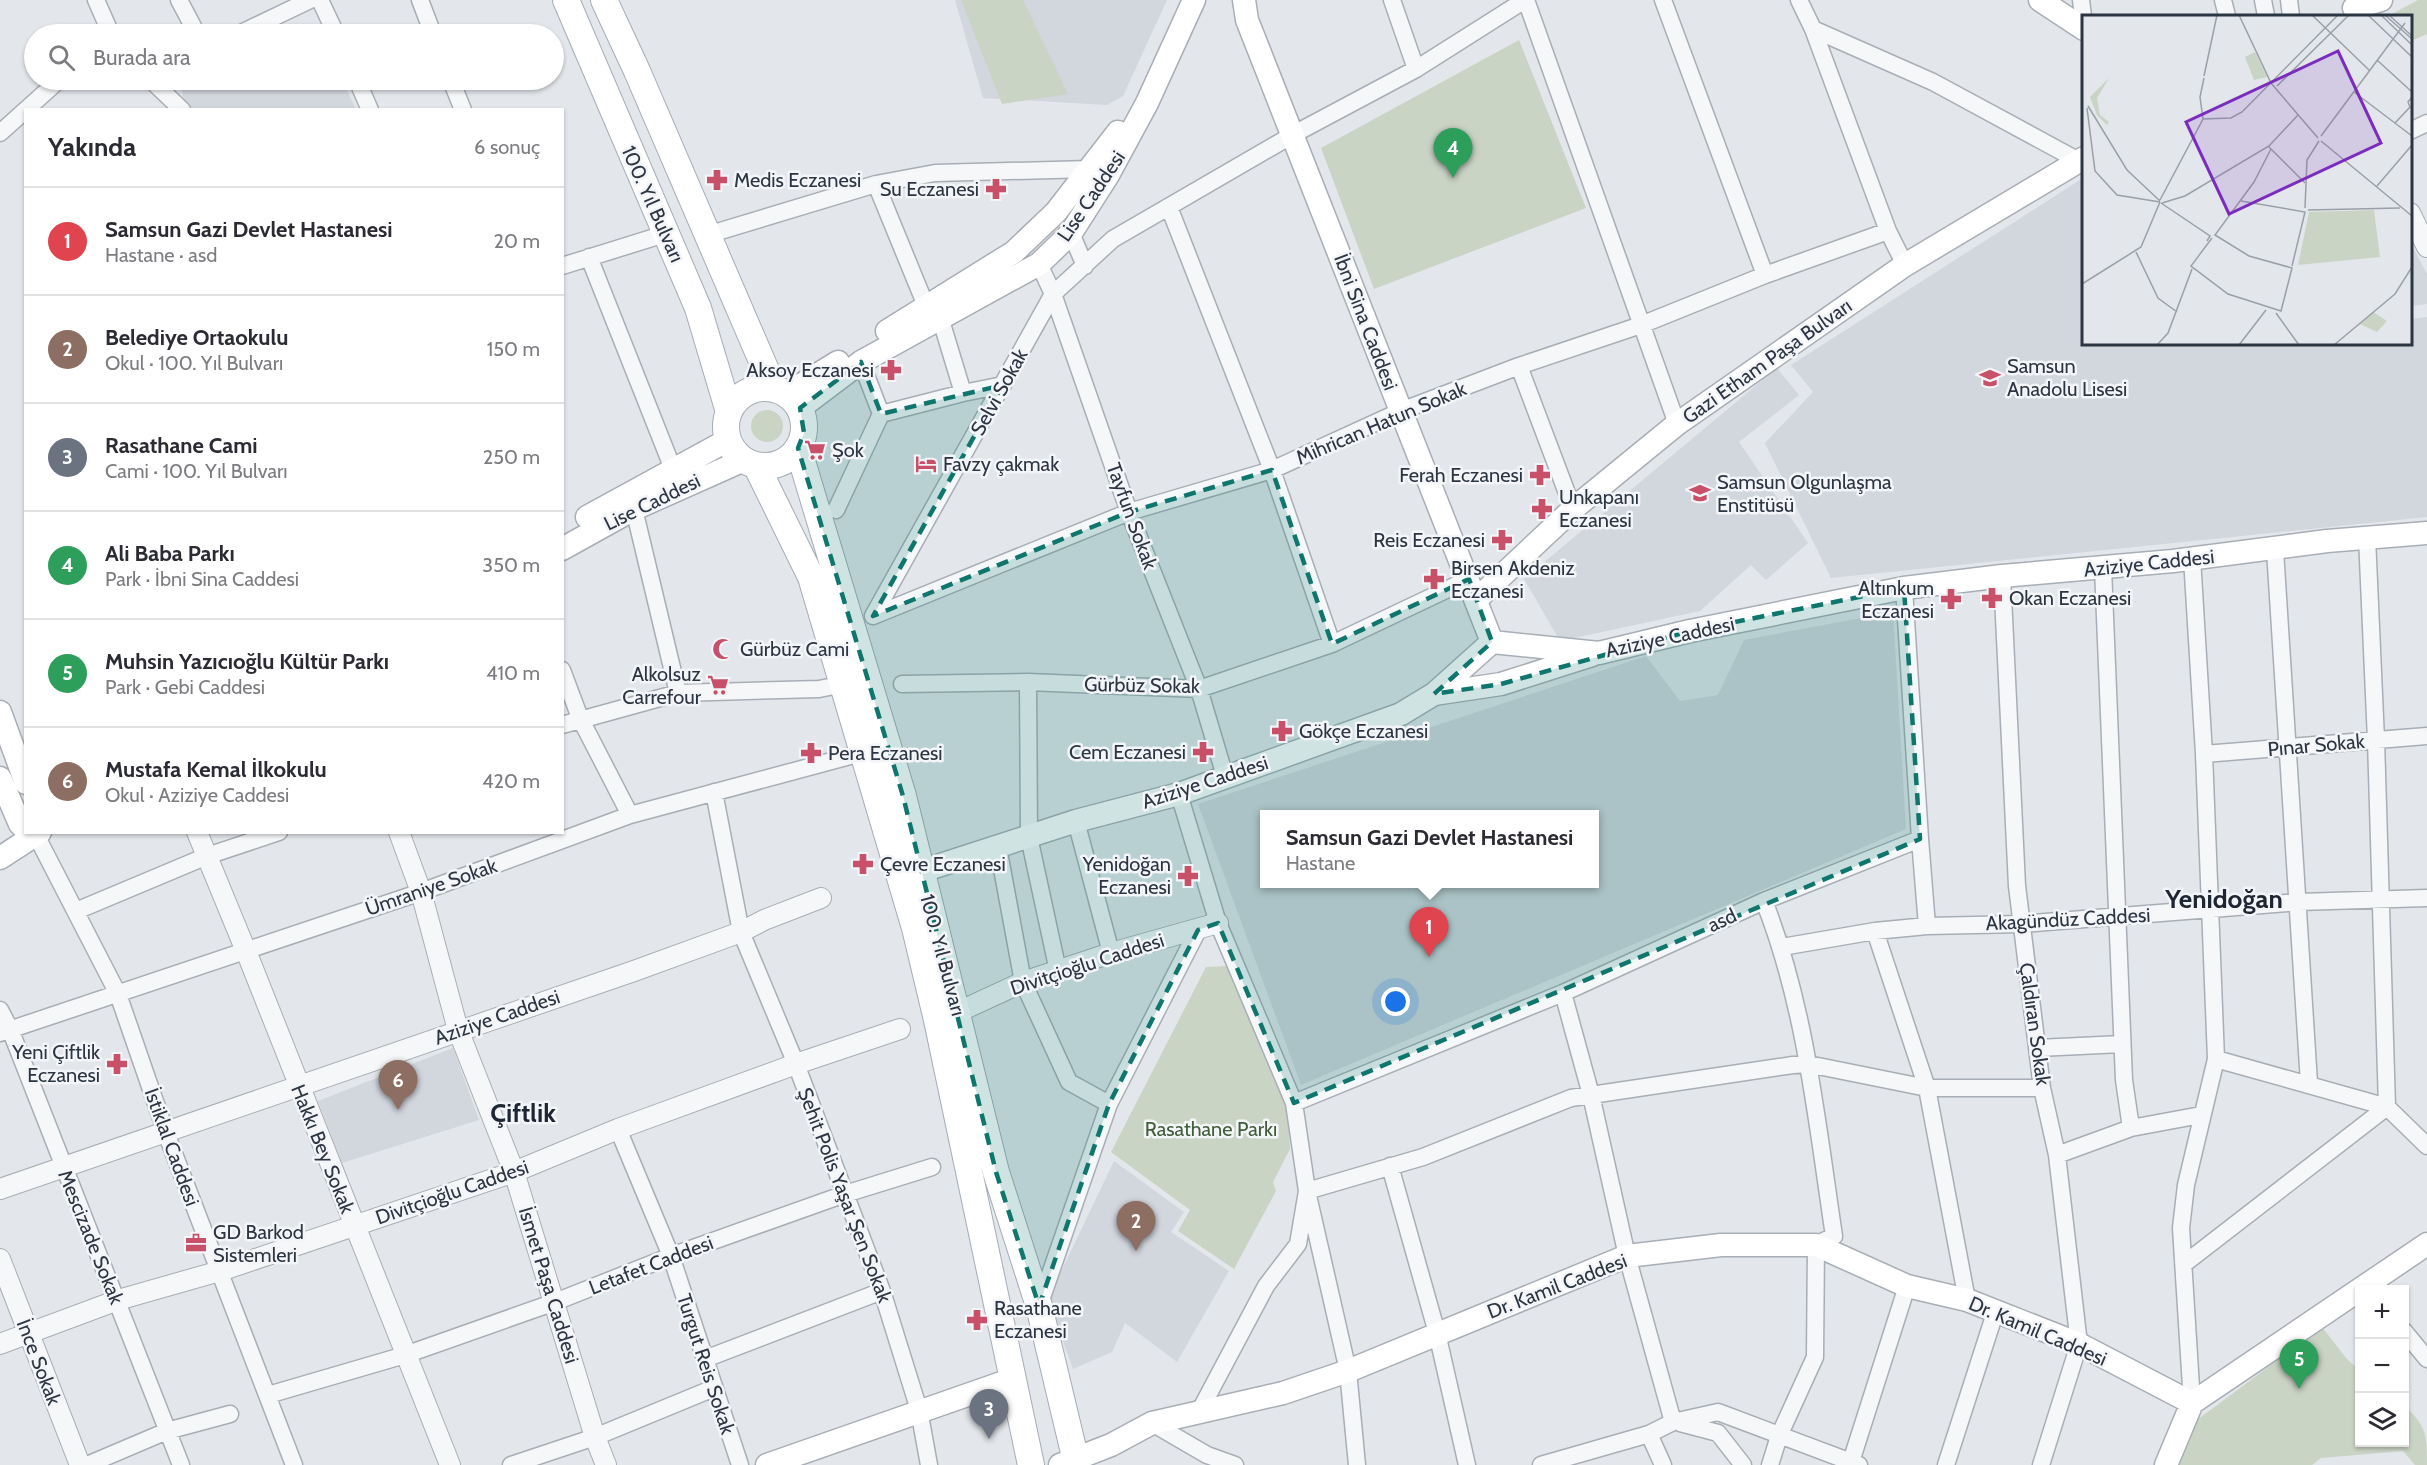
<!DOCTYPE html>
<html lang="tr">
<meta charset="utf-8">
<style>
:root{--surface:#fff;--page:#f2f2f3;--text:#2b2b33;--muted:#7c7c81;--line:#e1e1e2;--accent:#d93025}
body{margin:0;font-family:Cabin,sans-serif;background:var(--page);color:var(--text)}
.controls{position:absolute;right:18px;bottom:18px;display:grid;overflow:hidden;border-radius:0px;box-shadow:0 2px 4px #0004}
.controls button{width:54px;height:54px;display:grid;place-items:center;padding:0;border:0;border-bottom:2px solid var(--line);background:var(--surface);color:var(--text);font:30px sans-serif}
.you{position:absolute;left:1396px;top:1002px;width:21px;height:21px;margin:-15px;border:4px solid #fff;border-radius:50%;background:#1a73e8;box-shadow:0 0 0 9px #1a73e833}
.badge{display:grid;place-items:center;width:39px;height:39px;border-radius:50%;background:var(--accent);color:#fff;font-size:20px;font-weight:700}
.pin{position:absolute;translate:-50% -50px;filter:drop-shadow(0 2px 3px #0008)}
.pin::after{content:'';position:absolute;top:32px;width:21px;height:18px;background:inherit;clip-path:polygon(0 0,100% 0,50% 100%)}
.popup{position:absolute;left:1260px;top:810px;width:339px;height:78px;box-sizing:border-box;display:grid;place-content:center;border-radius:0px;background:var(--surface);filter:drop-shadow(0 2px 4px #0005);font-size:20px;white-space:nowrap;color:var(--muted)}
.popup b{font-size:22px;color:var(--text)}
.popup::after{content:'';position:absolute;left:50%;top:100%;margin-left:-12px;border:12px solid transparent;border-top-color:var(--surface)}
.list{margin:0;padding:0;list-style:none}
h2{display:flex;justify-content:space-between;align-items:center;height:78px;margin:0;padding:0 24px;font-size:26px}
h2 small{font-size:20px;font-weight:400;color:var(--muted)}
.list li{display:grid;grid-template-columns:39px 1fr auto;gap:18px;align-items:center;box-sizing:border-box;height:108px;padding:0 24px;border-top:2px solid var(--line)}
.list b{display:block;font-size:22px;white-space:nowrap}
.list p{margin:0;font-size:20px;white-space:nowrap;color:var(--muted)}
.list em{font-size:20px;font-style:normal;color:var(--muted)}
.icon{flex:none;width:33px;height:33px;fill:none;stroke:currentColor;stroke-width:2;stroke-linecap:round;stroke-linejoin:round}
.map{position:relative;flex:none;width:2427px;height:1465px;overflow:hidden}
.search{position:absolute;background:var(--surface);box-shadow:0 2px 4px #0004;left:24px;top:24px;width:540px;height:66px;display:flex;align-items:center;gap:15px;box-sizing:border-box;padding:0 21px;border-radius:33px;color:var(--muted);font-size:22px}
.panel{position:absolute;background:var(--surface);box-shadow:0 2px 4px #0004;left:24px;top:108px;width:540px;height:726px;border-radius:0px}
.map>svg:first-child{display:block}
.built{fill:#d2d6dd;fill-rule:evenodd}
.green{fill:#cad4c5}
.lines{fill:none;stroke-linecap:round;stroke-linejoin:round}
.minor-casing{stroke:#a8aeb5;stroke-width:19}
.tertiary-casing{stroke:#a8aeb5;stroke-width:22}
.secondary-casing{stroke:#a8aeb5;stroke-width:25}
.primary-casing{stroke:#a3acb6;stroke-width:28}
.minor{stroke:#f6f7f9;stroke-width:16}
.tertiary{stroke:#f6f7f9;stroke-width:20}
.secondary{stroke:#fff;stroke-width:22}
.primary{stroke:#fff;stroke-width:26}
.marked{fill:#0f766e;fill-opacity:0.2;stroke:#0f766e;stroke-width:4.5;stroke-dasharray:12 8;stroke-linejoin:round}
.labels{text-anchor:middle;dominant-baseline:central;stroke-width:5;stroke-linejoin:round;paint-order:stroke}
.poi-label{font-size:20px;fill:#2c3542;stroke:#f3f5f8;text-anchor:start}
.street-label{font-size:20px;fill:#2c3542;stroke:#f3f5f8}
.park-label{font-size:20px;fill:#425d3a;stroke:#f3f5f8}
.district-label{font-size:26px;font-weight:bold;fill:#1e2633;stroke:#f3f5f8}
.inset-road{fill:none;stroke:#9aa0a7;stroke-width:1.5}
.view{fill:#7b2cbf;fill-opacity:0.15;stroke:#7b2cbf;stroke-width:3}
.inset-edge{fill:none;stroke:#2c3542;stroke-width:3}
</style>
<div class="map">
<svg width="2427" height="1465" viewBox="0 0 2427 1465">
<rect width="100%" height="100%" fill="#e3e7eb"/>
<!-- built -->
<path class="built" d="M955,0H1167L1123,96L1107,105L983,98Z
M192,80H342L356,109H191L184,102L181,85Z
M2083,178L2084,344H2410L2411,319L2427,317V517L1831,578L1765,443L1813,392L1791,365Z
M2410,242L2427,274V304L2411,306Z
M1777,368L1799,395L1739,442L1808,543L1766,580L1751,565L1700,611L1560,641L1524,579Z
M1893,612L1906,829L1301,1085L1198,804L1646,656L1680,701L1718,695L1744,640ZM1264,814H1594V884H1264Z
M453,1048L479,1120L342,1163L318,1101Z
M1114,1161L1184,1212L1171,1232L1229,1271L1177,1362L1125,1323L1112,1352L1073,1369L1048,1299Z"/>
<!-- green -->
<path class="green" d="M961,0H1023L1068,94L1002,104Z
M2418,0H2427V34L2411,41L2410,16H2388Z
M1519,40L1586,208L1374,289L1321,148Z
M751 426a16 16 0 1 1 32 0a16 16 0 1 1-32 0Z
M1228,966L1288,1110L1290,1149L1273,1182L1276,1191L1234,1269L1178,1231L1190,1210L1111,1152L1206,967Z
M2322,1327L2347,1359L2359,1370L2360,1442H2404L2405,1406C2427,1427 2427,1435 2427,1465H2415L2403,1451L2321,1458L2312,1465H2173L2197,1420Z"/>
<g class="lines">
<defs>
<path id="minor" d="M96,0L111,34
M179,0L197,34
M320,0L336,34
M420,0L433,34
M1392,0L1416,69
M1526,0L1677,424
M1663,0L1765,275
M1799,0L1813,29L1888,231L1905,265
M2081,0L2084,24
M2223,0L2227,16
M2263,0L2266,16
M2289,0L2291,16
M1813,29L1933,82L2079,161
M239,34L310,0
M151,80L182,110
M357,80L370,110
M451,80L463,110
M2410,131L2427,123
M0,133L59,80
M876,184L926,306
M1169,207L1272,470L1332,644
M1071,233L1085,266
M707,235L876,184L935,173L1090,169
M589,257L673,469
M562,266L668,233
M940,317L963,393L1003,385
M1519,366L1573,509
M881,414L963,393
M634,509L678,693
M836,510L881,414L861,362
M2275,550L2309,1083
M2002,576L2017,886L2042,1088L2057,1155L2079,1344L2041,1465
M873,616L1129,512L1272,470L1401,411L1519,366L1641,325L1765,275L1888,231
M873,616L1053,294L1039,264
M562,670L580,718L630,815
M1028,682L1029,837L1058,971
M902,684L1028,682L1199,689L1332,644L1469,579
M562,725L678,693L819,689L844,684
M2204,754L2427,736
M1225,776L1199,689L1129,512L1053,294L1113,239L1294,134L1416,69L1525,0
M714,792L741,932L796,1064L882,1291L919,1410L929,1465
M1179,794L1218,923L1294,1103L1307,1191L1348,1371L1357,1465
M1076,821L1111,953
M36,835L118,994L166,1133L294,1465
M1920,839L1927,926
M998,847L1023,982L1069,1082L1109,1104
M1764,901C1806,1007 1817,1124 1834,1236L1816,1245L1815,1357L1779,1436L1770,1465
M76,911L207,856L279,832
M1875,931L1927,1088L1967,1300
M1782,947L1875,931L1927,926L2021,924L2299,902L2427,898
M1563,993L1591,1095L1627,1256L1673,1422L1649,1434L1663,1465
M0,1010L10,1029L181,1465
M0,1033L421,892L630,815L865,752
M2038,1048L2122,1044
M2216,1059L2387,1107L2427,1146
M1294,1103L1563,993L1764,901L1920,839L1904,588
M2131,1128L2201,1115
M618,1129L671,1256L740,1465
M2057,1155L2131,1128L2124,1080L2103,568
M1390,1166L1437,1333L1467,1465
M2184,1264L2387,1107L2376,740L2367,537
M1039,1306L1109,1104L1198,930
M2404,1331L2427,1359
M705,1359L882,1291
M268,1395L405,1355L555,1302L671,1256L845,1194L932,1167
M2192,1403L2181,1228L2186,1185L2216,1059L2204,754L2192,558
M1198,1414L1266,1286L1298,1244L1307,1191L1423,1157L1571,1098L1793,1065L1808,1064L1927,1088H2042
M1673,1422L1718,1412L1859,1465
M1152,1423L1207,1455L1235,1465
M1680,1423L1718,1433L1743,1465
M87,1465L167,1431L230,1414
M511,1465L595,1437L714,1388
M1541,1465L1649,1434
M1850,1465L1907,1286
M1946,1465L1995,1313"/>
<path id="tertiary" d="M2410,213L2427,247
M197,832L246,951L450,1465
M399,832L421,892L458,1030L514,1172L595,1437L606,1465
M958,1012L1023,982L1111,953L1218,923
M0,1189L634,971L741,932L764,920L821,898
M0,1259L80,1465
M0,1344L118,1300L220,1271L514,1172L618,1129L796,1064L900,1029"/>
<path id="secondary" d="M1244,0L1247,20L1492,642
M2040,0L2084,29
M2354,8L2381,0
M887,331L1014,252L1056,212L1118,132
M786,394L838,362
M800,408L861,362L1039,264L1071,233L1108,175L1147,103L1194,0
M587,517L728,440
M562,549L634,509L744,460
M1477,599L1573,509L1677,424L1905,265L2084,158
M1434,694L1501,684L1592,655
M0,712L26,783
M0,778L20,824L26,830
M0,858L40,832
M922,871L1076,821L1179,794L1401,714L1434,694L1492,642L1599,653L1690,631L1904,588L2002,576L2173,561L2327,541L2427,533
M767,1465L1013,1379
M1060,1465L1111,1445L1152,1423L1283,1393L1348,1371L1627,1256L1721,1245H1816L1907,1286L1967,1300L2079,1344L2192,1403
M2166,1465L2192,1403L2427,1244"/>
<path id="primary" d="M566,0L698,308L729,412
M604,0L637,71L774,389
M726 427a39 39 0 1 1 78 0a39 39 0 1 1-78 0Z
M798,448L903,796L996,1172L1039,1306L1077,1465
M756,465L811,577L915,928L937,1020L1031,1465"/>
</defs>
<!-- minor casing -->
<use href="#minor" class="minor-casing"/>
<!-- tertiary casing -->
<use href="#tertiary" class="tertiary-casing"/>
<!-- secondary casing -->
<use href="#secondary" class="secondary-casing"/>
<!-- primary casing -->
<use href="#primary" class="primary-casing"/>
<!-- minor -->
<use href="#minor" class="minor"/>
<!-- tertiary -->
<use href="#tertiary" class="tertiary"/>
<!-- secondary -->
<use href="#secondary" class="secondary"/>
<!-- primary -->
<use href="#primary" class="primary"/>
</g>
<!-- marked area -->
<path class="marked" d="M861,362L881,414L1003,385L873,616L1129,512L1272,470L1332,644L1469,579L1492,642L1434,694L1501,684L1690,631L1904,588L1920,839L1294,1103L1218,923L1198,930L1109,1104L1039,1306L996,1172L903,796L798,448L804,433L800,408Z"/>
<!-- icons -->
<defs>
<symbol id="pharmacy-bare" viewBox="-9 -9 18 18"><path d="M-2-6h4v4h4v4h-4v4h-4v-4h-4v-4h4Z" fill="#c85068" stroke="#f3f5f8" stroke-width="2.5" paint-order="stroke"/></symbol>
<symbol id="school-bare" viewBox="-9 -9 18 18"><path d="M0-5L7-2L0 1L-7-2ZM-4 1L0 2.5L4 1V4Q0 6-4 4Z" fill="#c85068" stroke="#f3f5f8" stroke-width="2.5" paint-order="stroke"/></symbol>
<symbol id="supermarket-bare" viewBox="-9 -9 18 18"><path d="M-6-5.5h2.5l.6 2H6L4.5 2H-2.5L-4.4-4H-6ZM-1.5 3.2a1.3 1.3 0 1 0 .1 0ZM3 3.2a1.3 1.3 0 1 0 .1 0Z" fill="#c85068" stroke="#f3f5f8" stroke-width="2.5" paint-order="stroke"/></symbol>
<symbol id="hotel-bare" viewBox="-9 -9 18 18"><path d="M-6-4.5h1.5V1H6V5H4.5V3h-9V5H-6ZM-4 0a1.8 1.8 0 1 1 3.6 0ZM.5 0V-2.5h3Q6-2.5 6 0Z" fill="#c85068" stroke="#f3f5f8" stroke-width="2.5" paint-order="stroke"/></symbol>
<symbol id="mosque-bare" viewBox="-9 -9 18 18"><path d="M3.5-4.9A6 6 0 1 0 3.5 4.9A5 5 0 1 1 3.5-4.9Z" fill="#c85068" stroke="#f3f5f8" stroke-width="2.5" paint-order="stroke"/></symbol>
<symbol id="office-bare" viewBox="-9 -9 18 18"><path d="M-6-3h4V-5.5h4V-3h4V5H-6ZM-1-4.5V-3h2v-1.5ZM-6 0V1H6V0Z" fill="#c85068" stroke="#f3f5f8" stroke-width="2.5" paint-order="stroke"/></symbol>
</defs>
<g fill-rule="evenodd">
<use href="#pharmacy-bare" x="702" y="165" width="30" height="30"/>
<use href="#pharmacy-bare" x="981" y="174" width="30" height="30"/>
<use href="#pharmacy-bare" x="876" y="355" width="30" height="30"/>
<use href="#school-bare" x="1975" y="363" width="30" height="30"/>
<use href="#supermarket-bare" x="800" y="435" width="30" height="30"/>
<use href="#hotel-bare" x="911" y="449" width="30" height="30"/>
<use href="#pharmacy-bare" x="1525" y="460" width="30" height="30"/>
<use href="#school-bare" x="1685" y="478" width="30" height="30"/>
<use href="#pharmacy-bare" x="1527" y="494" width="30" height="30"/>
<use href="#pharmacy-bare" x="1487" y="525" width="30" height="30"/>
<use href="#pharmacy-bare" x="1419" y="564" width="30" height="30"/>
<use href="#pharmacy-bare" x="1977" y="583" width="30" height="30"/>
<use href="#pharmacy-bare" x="1936" y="584" width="30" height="30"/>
<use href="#mosque-bare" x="708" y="634" width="30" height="30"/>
<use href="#supermarket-bare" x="703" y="670" width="30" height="30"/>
<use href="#pharmacy-bare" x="1267" y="716" width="30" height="30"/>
<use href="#pharmacy-bare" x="1188" y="737" width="30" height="30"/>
<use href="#pharmacy-bare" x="796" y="738" width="30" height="30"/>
<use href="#pharmacy-bare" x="848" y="849" width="30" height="30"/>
<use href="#pharmacy-bare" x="1173" y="861" width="30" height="30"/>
<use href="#pharmacy-bare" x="102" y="1049" width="30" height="30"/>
<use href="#office-bare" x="181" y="1228" width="30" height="30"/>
<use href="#pharmacy-bare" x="962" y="1305" width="30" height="30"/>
</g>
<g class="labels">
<!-- poi labels -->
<g class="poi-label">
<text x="734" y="180">Medis Eczanesi</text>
<text x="979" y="189" text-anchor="end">Su Eczanesi</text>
<text x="2007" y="366">Samsun<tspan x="2007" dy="23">Anadolu Lisesi</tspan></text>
<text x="874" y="370" text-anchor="end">Aksoy Eczanesi</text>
<text x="832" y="450">Şok</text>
<text x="943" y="464">Favzy çakmak</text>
<text x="1523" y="475" text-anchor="end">Ferah Eczanesi</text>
<text x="1717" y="482">Samsun Olgunlaşma<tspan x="1717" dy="23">Enstitüsü</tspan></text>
<text x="1559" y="497">Unkapanı<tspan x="1559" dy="23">Eczanesi</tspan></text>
<text x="1485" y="540" text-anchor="end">Reis Eczanesi</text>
<text x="1451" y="568">Birsen Akdeniz<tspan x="1451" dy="23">Eczanesi</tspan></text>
<text x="1934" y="588" text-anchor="end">Altınkum<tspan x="1934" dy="23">Eczanesi</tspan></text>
<text x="2009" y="598">Okan Eczanesi</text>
<text x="740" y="649">Gürbüz Cami</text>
<text x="701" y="674" text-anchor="end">Alkolsuz<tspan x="701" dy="23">Carrefour</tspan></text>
<text x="1299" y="731">Gökçe Eczanesi</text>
<text x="1186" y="752" text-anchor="end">Cem Eczanesi</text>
<text x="828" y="753">Pera Eczanesi</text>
<text x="880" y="864">Çevre Eczanesi</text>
<text x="1171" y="864" text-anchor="end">Yenidoğan<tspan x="1171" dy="23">Eczanesi</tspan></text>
<text x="100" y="1052" text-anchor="end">Yeni Çiftlik<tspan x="100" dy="23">Eczanesi</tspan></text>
<text x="213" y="1232">GD Barkod<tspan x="213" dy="23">Sistemleri</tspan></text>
<text x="994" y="1308">Rasathane<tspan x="994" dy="23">Eczanesi</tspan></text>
</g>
<!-- street labels -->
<g class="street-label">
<text transform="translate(1091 196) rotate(-56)">Lise Caddesi</text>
<text transform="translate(653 204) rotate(66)">100. Yıl Bulvarı</text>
<text transform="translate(1366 322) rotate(69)">İbni Sina Caddesi</text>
<text transform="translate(1767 361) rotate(-35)">Gazi Etham Paşa Bulvarı</text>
<text transform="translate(999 392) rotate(-61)">Selvi Sokak</text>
<text transform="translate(1381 423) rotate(-23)">Mihrican Hatun Sokak</text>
<text transform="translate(652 502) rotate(-26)">Lise Caddesi</text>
<text transform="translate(1132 516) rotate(70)">Tayfun Sokak</text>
<text transform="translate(2149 563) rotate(-6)">Aziziye Caddesi</text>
<text transform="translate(1670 637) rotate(-12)">Aziziye Caddesi</text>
<text transform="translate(1142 685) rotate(1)">Gürbüz Sokak</text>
<text transform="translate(2316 745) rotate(-5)">Pınar Sokak</text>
<text transform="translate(1205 782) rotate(-18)">Aziziye Caddesi</text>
<text transform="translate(431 887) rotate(-19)">Ümraniye Sokak</text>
<text transform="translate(2068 919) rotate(-3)">Akagündüz Caddesi</text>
<text transform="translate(1722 920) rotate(-25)">asd</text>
<text transform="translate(943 955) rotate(75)">100. Yıl Bulvarı</text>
<text transform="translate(1087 964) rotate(-18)">Divitçioğlu Caddesi</text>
<text transform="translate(497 1017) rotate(-19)">Aziziye Caddesi</text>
<text transform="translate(2035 1024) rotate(82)">Çaldıran Sokak</text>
<text transform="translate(172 1147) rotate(70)">İstiklal Caddesi</text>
<text transform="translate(323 1149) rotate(68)">Hakkı Bey Sokak</text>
<text transform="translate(452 1192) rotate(-19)">Divitçioğlu Caddesi</text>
<text transform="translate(845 1195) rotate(69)">Şehit Polis Yaşar Şen Sokak</text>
<text transform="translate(91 1237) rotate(68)">Mescizade Sokak</text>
<text transform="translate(651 1265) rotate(-21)">Letafet Caddesi</text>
<text transform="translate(549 1285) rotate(73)">İsmet Paşa Caddesi</text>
<text transform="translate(1557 1286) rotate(-21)">Dr. Kamil Caddesi</text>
<text transform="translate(2038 1331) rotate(23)">Dr. Kamil Caddesi</text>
<text transform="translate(39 1362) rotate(69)">İnce Sokak</text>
<text transform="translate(706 1364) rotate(72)">Turgut Reis Sokak</text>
</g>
<!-- park labels -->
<g class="park-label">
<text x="1211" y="1129">Rasathane Parkı</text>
</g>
<!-- district labels -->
<g class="district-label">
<text x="2224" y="899">Yenidoğan</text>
<text x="523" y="1113">Çiftlik</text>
</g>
</g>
<!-- overview -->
<g transform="translate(2082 15)">
<rect width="330" height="330" fill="#e3e7eb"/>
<path d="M173,37L185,62L172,65L163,42ZM27,63L15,83L18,100L27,107L25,110L15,100L8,82ZM292,195L298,242L216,250L227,197ZM291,297L305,306L295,317L278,309Z" fill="#cad4c5"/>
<path class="inset-road" d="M157,0L189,68L236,123M230,0L287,55M286,0L330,42M299,0L330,30M303,0L330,24M307,0L330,21M295,45L330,77M122,61L135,0M195,71L267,0M272,77L330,121M6,91L45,155L78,186M5,93L13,156L35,180L78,187M121,104L149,103L160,97L256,0M313,108L328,92L326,87L330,82M239,121L323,8M239,126L330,201M187,132L223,168M295,171L330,130M78,185L121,104L118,82L122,63M159,186L223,197L210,251M79,188L128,221L125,226M80,188L103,181L187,131L216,100M223,193L225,145L237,126M226,195L318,193M130,223L109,251L146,279L199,296L210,253L167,241L133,220L172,167L189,134M54,237L76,283L95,297M0,269L59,232L78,187M194,298L217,330M75,330L86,318L110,254M157,330L184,295M252,330L313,279L330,252"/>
<path class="view" d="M256,36L299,128L147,199L104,107Z"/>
<rect width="330" height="330" class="inset-edge"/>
</g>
</svg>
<div class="controls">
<button>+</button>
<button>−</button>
<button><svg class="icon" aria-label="layers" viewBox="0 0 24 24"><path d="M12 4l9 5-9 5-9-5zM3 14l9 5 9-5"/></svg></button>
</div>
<div class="you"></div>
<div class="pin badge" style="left:1429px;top:957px;background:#e0444e">1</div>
<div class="popup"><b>Samsun Gazi Devlet Hastanesi</b>Hastane</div>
<div class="pin badge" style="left:1136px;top:1251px;background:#8d6e63">2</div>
<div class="pin badge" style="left:989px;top:1439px;background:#6b7280">3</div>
<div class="pin badge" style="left:1453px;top:178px;background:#2e9e5b">4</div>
<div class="pin badge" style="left:2299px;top:1389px;background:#2e9e5b">5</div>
<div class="pin badge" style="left:398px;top:1110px;background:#8d6e63">6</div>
<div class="search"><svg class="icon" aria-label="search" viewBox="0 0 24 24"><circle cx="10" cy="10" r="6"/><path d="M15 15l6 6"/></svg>Burada ara</div>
<section class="panel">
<h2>Yakında<small>6 sonuç</small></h2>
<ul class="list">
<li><span class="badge" style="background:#e0444e">1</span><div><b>Samsun Gazi Devlet Hastanesi</b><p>Hastane · asd</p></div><em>20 m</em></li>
<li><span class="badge" style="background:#8d6e63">2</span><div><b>Belediye Ortaokulu</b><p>Okul · 100. Yıl Bulvarı</p></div><em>150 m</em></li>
<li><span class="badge" style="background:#6b7280">3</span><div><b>Rasathane Cami</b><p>Cami · 100. Yıl Bulvarı</p></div><em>250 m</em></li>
<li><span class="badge" style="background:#2e9e5b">4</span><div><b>Ali Baba Parkı</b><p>Park · İbni Sina Caddesi</p></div><em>350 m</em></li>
<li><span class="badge" style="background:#2e9e5b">5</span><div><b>Muhsin Yazıcıoğlu Kültür Parkı</b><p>Park · Gebi Caddesi</p></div><em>410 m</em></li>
<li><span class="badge" style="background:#8d6e63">6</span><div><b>Mustafa Kemal İlkokulu</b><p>Okul · Aziziye Caddesi</p></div><em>420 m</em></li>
</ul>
</section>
</div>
